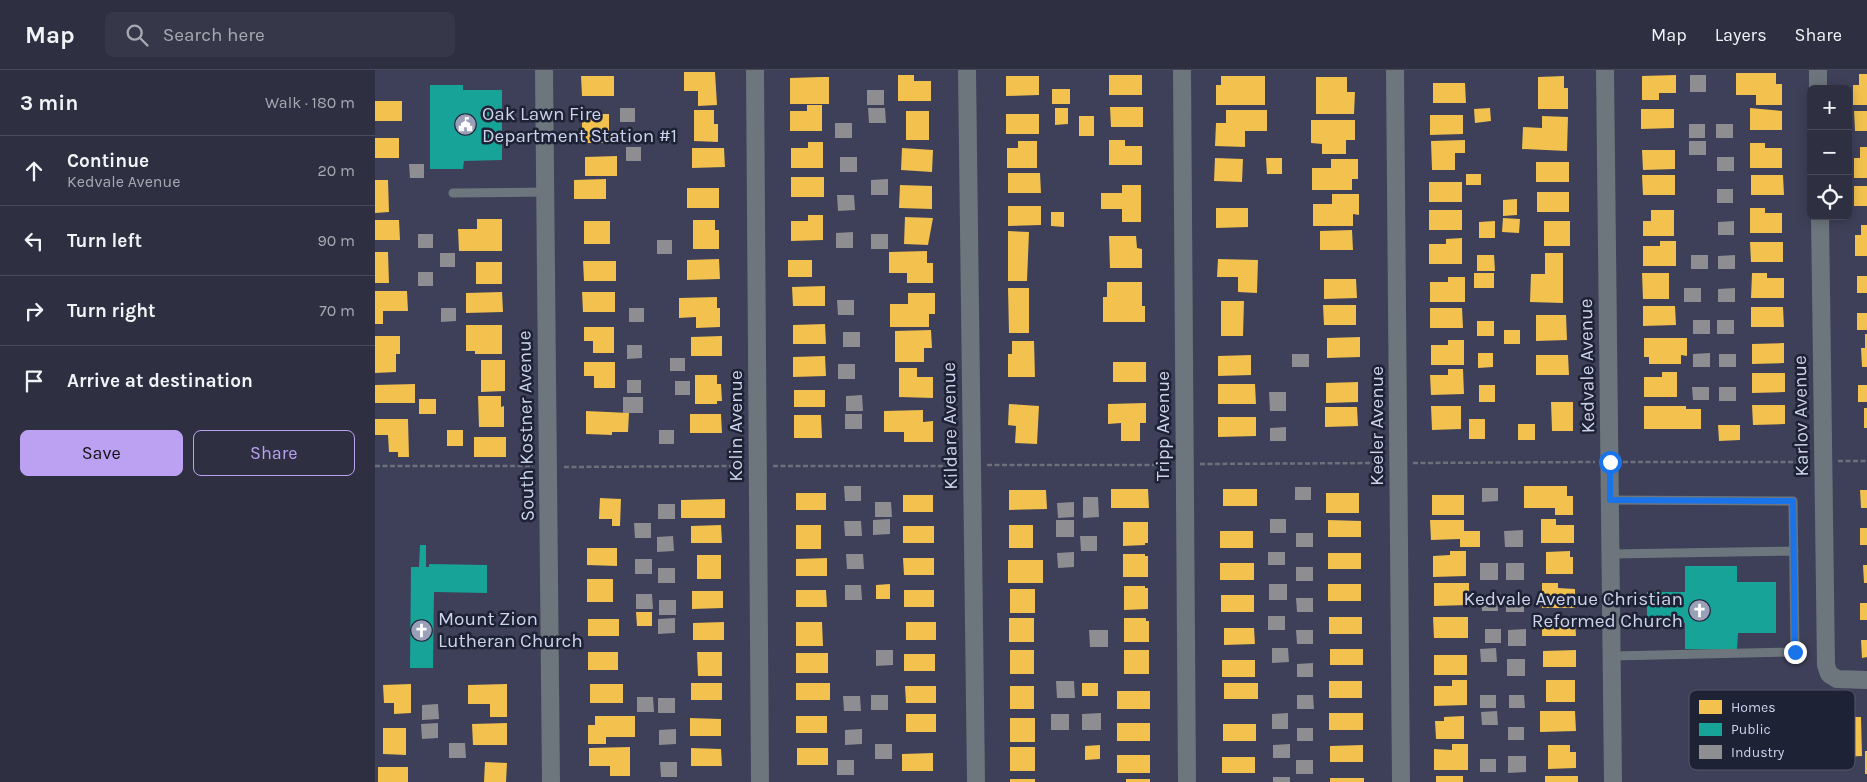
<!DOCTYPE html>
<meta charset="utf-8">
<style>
:root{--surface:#2e3042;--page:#363849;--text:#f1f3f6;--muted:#a7a9b2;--line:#494b5b;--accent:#bca0f2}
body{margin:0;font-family:Karla,sans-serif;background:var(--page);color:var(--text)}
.controls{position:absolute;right:15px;top:15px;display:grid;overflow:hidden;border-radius:8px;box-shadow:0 2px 12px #0003}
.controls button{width:45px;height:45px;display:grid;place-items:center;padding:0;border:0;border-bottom:1px solid var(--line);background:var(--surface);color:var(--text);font:25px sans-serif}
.stop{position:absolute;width:15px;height:15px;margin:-11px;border:4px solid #1a73e8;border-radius:50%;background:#fff}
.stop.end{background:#1a73e8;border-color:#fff;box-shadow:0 1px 5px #0008}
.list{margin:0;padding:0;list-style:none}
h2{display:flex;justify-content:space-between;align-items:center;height:65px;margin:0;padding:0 20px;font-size:21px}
h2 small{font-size:16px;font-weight:400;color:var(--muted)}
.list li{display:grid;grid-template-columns:32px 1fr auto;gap:15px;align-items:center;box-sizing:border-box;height:70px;padding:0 20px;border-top:1px solid var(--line)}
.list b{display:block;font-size:19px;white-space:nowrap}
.list p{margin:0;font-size:16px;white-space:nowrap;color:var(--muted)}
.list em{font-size:16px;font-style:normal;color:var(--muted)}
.actions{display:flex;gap:10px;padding:15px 20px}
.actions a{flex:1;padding:11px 0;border:1px solid var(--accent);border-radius:8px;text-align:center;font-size:18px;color:var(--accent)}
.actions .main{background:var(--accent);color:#111}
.icon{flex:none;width:28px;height:28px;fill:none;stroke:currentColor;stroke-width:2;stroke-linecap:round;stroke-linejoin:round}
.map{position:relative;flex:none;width:1492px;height:712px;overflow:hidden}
header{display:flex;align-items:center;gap:30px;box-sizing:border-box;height:70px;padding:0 25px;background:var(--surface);border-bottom:1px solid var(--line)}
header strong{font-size:24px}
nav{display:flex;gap:28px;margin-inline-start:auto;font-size:18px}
.search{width:350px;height:45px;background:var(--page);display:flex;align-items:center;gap:12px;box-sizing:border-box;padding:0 18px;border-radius:8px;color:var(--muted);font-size:19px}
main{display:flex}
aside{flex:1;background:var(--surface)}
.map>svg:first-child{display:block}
.homes{fill:#f2c14e}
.public{fill:#17a398}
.industry{fill:#8d8d92}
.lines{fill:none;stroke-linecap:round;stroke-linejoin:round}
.path{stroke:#6b717a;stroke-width:2.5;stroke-dasharray:5 2.5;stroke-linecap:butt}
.service{stroke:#6d767c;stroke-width:9}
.minor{stroke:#6d767c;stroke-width:18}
.route{stroke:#1a73e8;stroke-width:6}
.labels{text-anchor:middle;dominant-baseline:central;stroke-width:5;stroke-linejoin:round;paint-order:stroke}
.poi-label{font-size:19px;fill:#cdd3ed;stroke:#1e2235;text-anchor:start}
.street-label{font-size:19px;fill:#cdd3ed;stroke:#1e2235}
.key{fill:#1e2235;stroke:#53576c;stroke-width:1}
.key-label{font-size:14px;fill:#cdd3ed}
</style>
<header>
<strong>Map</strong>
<div class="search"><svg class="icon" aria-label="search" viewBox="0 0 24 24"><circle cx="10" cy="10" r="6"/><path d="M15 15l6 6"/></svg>Search here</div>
<nav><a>Map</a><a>Layers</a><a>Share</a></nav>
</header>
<main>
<aside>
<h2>3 min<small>Walk · 180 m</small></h2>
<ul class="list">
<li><svg class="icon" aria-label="ahead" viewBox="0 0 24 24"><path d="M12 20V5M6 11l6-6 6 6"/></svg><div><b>Continue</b><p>Kedvale Avenue</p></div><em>20 m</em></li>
<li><svg class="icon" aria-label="left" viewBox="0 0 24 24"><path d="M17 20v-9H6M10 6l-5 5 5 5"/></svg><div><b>Turn left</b></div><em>90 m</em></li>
<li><svg class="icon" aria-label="right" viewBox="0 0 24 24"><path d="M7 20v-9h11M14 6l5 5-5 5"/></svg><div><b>Turn right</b></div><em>70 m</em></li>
<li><svg class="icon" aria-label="arrive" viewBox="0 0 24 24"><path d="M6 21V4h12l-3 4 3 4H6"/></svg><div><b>Arrive at destination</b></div></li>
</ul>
<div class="actions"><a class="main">Save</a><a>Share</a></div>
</aside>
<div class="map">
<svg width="1492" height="712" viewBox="0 0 1492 712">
<rect width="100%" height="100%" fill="#3d4058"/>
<!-- homes -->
<path class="homes" d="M309,2H340L342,35L323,36V21H309Z
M1361,3H1401V14H1407V35H1381V25H1361Z
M1484,4H1492V35H1478V15H1484Z
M523,5H539V11H556V31H523Z
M734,5H767V25H734Z
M1301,5V23H1284V30H1267V6Z
M206,6H239V26H207Z
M631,6H664V25L631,26Z
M846,6H890V35H841V15H846Z
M1189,6V18H1193V39H1163V7Z
M446,7H454V34H415V8Z
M941,7H972V22H980L979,44H941Z
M1058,13H1090L1091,33H1058Z
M677,19H695V34H677Z
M0,31H27V51H0Z
M432,35H447V61H415V41H432Z
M735,37H768V57H736Z
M680,38H693V54L680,55Z
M1115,38L1116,51L1100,53L1099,39Z
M1375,38L1407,41V60H1375Z
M1266,39H1299V58L1266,59Z
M319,40H339V54H343V72L319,71Z
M851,40H892V61H870V77L840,76L841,53H851Z
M531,41H554V70H531Z
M1479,41H1492V61H1480Z
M211,44H234V73H211V64H207V47H211Z
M631,44H664V64H631Z
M1055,45H1088V64L1055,65Z
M704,46H719V66H704Z
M1167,46L1193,47L1192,81L1147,79L1148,57L1167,58Z
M936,50H980V70H971V84H947V74L936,73Z
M0,68H24V88H0Z
M734,70H750V76H767V95H734Z
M1090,70V83H1080V100H1057L1056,71Z
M643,71H662V98H632V78H643Z
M433,72H448V98H416V78H433Z
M1375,73H1390V78H1407V98H1375Z
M1485,77H1492V108H1479V88H1485Z
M317,78H349L350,97L317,98Z
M527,78L558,80L557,102L526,100Z
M1267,80H1300V99L1268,100Z
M242,86V106H210V87Z
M840,88L868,89L867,112L839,111Z
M891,88H907V104H892Z
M956,89H983V109H977V120H937V98H956Z
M1161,92H1194V112H1161Z
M633,103H665L666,123H633Z
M1091,104H1106V115H1091Z
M1267,105H1300V125H1268Z
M1376,105H1408L1409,125H1376Z
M416,107H449V127H416Z
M231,109V129H199V110Z
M0,110H13L14,142L0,143Z
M1054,112H1087V132H1054Z
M525,115L557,116V139L524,138Z
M747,115H766V152H747V139H726V123H747Z
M1479,116H1492V136H1479Z
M312,118H344V138H312Z
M1162,122H1194V142H1162Z
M957,124H984V145L978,144V156H938V134H957Z
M1142,129V145L1128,146V130Z
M633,136H666V155L633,156Z
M841,138H873V157L841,158Z
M1375,138H1390V143H1407V163H1375Z
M1054,140H1087V160H1054Z
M1276,140H1299V166H1268V151H1276Z
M676,142H689V157L676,156Z
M433,145H448V170L416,171V151H433Z
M530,147L558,148L553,175L529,174Z
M1128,148L1145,149L1144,163L1127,162Z
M102,149H127V181H84L83,159H102Z
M0,150H24L25,170H0Z
M318,150H340V160H344V179H318Z
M209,151H235V174H209Z
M1120,151V168H1104V152Z
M1169,151H1195V176H1169Z
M1486,155H1492V186H1480V165H1486Z
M977,160L978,180H945V161Z
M633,161L654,162L652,211H633Z
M734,166H761L762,178L767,179V198H735Z
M1087,168V194H1054V174H1071V169Z
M1285,171H1301V196H1268V176H1285Z
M1375,172H1408V192H1376Z
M552,181V193H558V213H532V203H514V182Z
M0,182H13L14,213H0Z
M1170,183H1188V233L1155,232L1156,204H1170Z
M1102,185H1119L1120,201H1102Z
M344,189L345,209L312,210V190Z
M843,189L883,190L882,223L863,222V207H842Z
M413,190H437V207H413Z
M208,191H241V211H209Z
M101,192H127V214H101Z
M1099,203H1119V218H1099Z
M1267,203H1294V229H1268Z
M1377,203H1392V208H1409V228H1376Z
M1482,206H1492V223H1482Z
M1073,207H1090V232H1055V212H1073Z
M949,209H981L982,228L949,229Z
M732,212H767V236H770V252H728V227H732Z
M450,216V236H418L417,217Z
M633,218H654V263H634Z
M0,221H32L33,241H8V254H0Z
M127,222L128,242L91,243V223Z
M207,222H240V242H208Z
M533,223H560V244H554V257H515V234H533Z
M342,227V238H345V257L321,258V247L304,248V228Z
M846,231H869L868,266H846Z
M948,235H981V255H949Z
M1268,236H1300L1301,255L1268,256Z
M1376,237H1408L1409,257H1376Z
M1055,238H1087L1088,258H1055Z
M1482,243H1492V260H1482Z
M1161,245H1191L1192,270L1161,271Z
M1102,251H1119V266H1102Z
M450,254L451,274H418V255Z
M91,255H127V284H100V281H91Z
M209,257H239V283H218V271H209Z
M556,260L557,278H549V292H520V261Z
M1129,260H1145V274H1129Z
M1490,264H1492V297H1487L1486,278H1490Z
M0,266H25V284H21V302L0,303Z
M347,266V286H316V267Z
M985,267V287L952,288V268Z
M1269,268H1312V286L1306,285V294H1274V287H1269Z
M1073,270H1089V295H1056V275H1073Z
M637,271H659L660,307H633V284H637Z
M1409,273V293L1377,294V274Z
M1103,283H1118V297L1103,298Z
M876,285V305L843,306V286Z
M1161,285H1193L1194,305H1161Z
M450,286L451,306L418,307V287Z
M106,290H130V321L106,322Z
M209,292H240V318H219V306H209Z
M738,292H771V312H738Z
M524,298H542V307H558V328L524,327Z
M1073,299H1088L1089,324L1056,325L1055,305H1073Z
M1287,302H1302V327H1269V307H1287Z
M1377,303H1410V322L1377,323Z
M320,305H342V314H346L347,331H342V334H320Z
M983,312V332L951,333V313Z
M40,314V333H0V315Z
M843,314H880L881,334H843Z
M1104,315H1120V332H1104Z
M1483,315H1492V332H1483Z
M419,320H450V337H419Z
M103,326H126V337L129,336V357H104Z
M44,329H61V344H44Z
M1176,332H1198V361H1177Z
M771,333V353H765V371H746V353L733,354V334Z
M634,334L664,336L662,374L640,373L641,356L633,355Z
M1377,335H1410V354L1378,355Z
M1056,336H1086V359L1057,360Z
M1269,336H1311V339H1326V359H1269Z
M950,337H982L983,356L950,357Z
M1489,338H1492V358H1489Z
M548,340V352L558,351V372H529V362H509V341Z
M211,341L254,343L253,362H237V365L211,364Z
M315,344H346L347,363H315Z
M419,345H446L447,368H419Z
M843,347H881V366L843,367Z
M0,349H33L34,387H23V382H14L13,365H0Z
M1094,349H1110V369H1094Z
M1143,354H1160V370H1143Z
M1343,355H1365V370L1344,371Z
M72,360H88V376H72Z
M99,367H131V387H99Z
M1149,416H1192V426H1198V445H1180V438H1149Z
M736,419H773L774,438H736Z
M848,419H882V436H848Z
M634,420H671L672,439L634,440Z
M1485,420H1492V438H1486Z
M421,423H451V440H421Z
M951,423H984V443H951Z
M528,425H558V442H528Z
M1057,425H1089V445H1057Z
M225,428L246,429L245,456H237V449H224Z
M350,429V448H306V430Z
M1166,449H1181V455H1199V473H1166Z
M953,450L986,451V467H953Z
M1055,450H1089V461H1105V477H1085V469L1056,470Z
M748,452H773V473H770V475L748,476Z
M346,455L347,473H316V456Z
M421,455H446V479H421Z
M634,455H658V478H634Z
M528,456H559V473H528Z
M1485,458H1492V475H1485Z
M845,461H878V478H845Z
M212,478H242V496L212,495Z
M1075,481H1091V506L1058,507V486L1075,485Z
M1195,481V487H1198V504H1171V482Z
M953,483H986V499H953Z
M748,484H770V486H773V507H748Z
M322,485H346V509H322Z
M452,488V506H421V489Z
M528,488H559V505H529Z
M633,490H668V513H633Z
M845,493H879V510H845Z
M1488,495H1492V513H1489Z
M212,509H238V532H212Z
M1059,513H1094V535L1059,536Z
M1167,513H1183V518L1200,519V538H1167Z
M515,514V529H501V515Z
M953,514H986V531H953Z
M749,516H770V518H773V539L749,540Z
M635,519H660V543H635Z
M421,520H451L452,537H421Z
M529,520H559V537H529Z
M317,521H348V538L317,539Z
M846,525H879V542H846Z
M1485,533H1492V550H1485Z
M261,542H277V556H262Z
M954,547H987V564H954Z
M1058,547H1093V568H1059Z
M634,548H659V572H634Z
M749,548H771V551H774V572H749Z
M213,549H244V566H213Z
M1167,549H1200L1201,566H1167Z
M349,552V570H318V553Z
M421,552H447L448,576H421Z
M531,552H561V570H531Z
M849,558H879L880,574L849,575Z
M1486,570H1492V587L1487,588Z
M955,579H988V595H955Z
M635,580H659V604H635Z
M749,580H774V604H749Z
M1201,580V597H1168V581Z
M213,582H243V600H213Z
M322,582H347V606H323Z
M421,583H453V603H421Z
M529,584H560V601H529Z
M1059,585H1092V605H1059Z
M847,590H880V607H847Z
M1077,610H1092V635L1059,636V616H1077Z
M1171,610H1200V632H1171Z
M954,611H987V628H954Z
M316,613H347V630H316Z
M421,613H455V630H421Z
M707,613H723V626H707Z
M849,613H883V629H849Z
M36,614V643L19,644V633H9L8,615Z
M132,614V647H115V634H93V615Z
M215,614H248V633H215Z
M530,616H561V633H531Z
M635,616H659V639H635Z
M742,621H775V639H742Z
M1165,641H1200L1201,661L1165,662Z
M954,643H988V660H954Z
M1452,643H1472V647H1486L1487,686L1465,687V669H1453Z
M531,644H561V662H531Z
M220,646H260V667H231V674H213V655H220Z
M421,646H452V663H421Z
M1089,646V669H1061L1060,651H1069V647Z
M315,648L346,649V666H315Z
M635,648H660V672H635Z
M132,653V675H98L97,654Z
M742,653H775V671H742Z
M848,654H881V671H848Z
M8,658H31V685L8,684Z
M1077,674H1093V700H1059V679L1077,680Z
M725,675V689L710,690V676Z
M988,675V692H955V676Z
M1173,675H1195V682H1201V698L1173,699Z
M255,677V706H235V696H214V678Z
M635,677H660V701H635Z
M316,678L346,679L347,696H316Z
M422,678H453V695H422Z
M1490,681H1492V704H1490Z
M558,683V701H527V684Z
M742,685H775V703H742Z
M847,687H880V703H847Z
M110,692L132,693L131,712H109Z
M3,697H33V712H3Z
M1061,706H1088V712H1061Z
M1170,706H1203V712H1170Z
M955,708H989V712H955Z
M635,709H660V712H635Z
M751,709H775V712H751Z"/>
<!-- public -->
<path class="public" d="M55,15H88V20H127V90L89,91L88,99H55Z
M45,475H51V497H54V494L112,495V523L59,522L58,598H35L36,497H44Z
M1310,496H1362V512H1401V563H1363L1362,580L1310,579V553H1272V522H1310Z"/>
<!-- industry -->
<path class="industry" d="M1315,5H1331V22H1315Z
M492,20H509V35H492Z
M245,38H260V52H245Z
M493,38H510L511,53H494Z
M460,53H477V68H460Z
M1314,54H1330V68H1314Z
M1341,54H1358V68H1341Z
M1314,71H1331V85H1314Z
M251,77H266V91H251Z
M465,87H482V102H465Z
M1342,87H1359V101H1342Z
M34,94H49V108H35Z
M513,109V125H496V110Z
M1342,119H1358V133H1342Z
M462,125H479L480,140L463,141Z
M1359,151V165H1343V152Z
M478,162V178H461V163Z
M43,164H58V178H43Z
M496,164H513V179H496Z
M282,170H297V184H282Z
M65,183H80V197H65Z
M1316,185H1333V199H1316Z
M1360,185V199H1343V186Z
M43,202H58V216H43Z
M1309,218H1326V232H1309Z
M1360,218V232H1343V219Z
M462,230H479V245H463Z
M66,238H81V251L66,252Z
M254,238H269V252H254Z
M1318,250H1335V264H1318Z
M1342,250H1359V264H1342Z
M468,262H485V277H468Z
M252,275H267V288L252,289Z
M1335,283V297H1318V284Z
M917,284H934V297H917Z
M1344,284H1361V297H1344Z
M295,288H310V301H295Z
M463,294H480V309H463Z
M252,310H266V323H252Z
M300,311H315V325H300Z
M1317,317H1334V330H1318Z
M1344,317H1361V331H1344Z
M894,322H911V341H895Z
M487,325L488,341H471V326Z
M248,327H268V343H248Z
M470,344H487V359H470Z
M911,357V371H895V358Z
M284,360H299V374H284Z
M469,416H486V431H470Z
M920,417H936V430H920Z
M1107,418H1123V431L1107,432Z
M708,427H723L724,447L708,448Z
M500,432H516L517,447H500Z
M699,432V447L683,448L682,433Z
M283,434H300V449H283Z
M515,449V464L498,465V450Z
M895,449H911V463H895Z
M681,450H699V467H681Z
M469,451H486L487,466H470Z
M259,453H276V468H260Z
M1148,460V477H1130L1129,461Z
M921,463H938V477H921Z
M298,466L299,481L282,482V467Z
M705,466H722V481H706Z
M699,482V497L683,498L682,483Z
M893,482H910V495H893Z
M471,484H488L489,499H472Z
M260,489H277V504H260Z
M1105,493H1123V510H1105Z
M1131,493H1149V510H1131Z
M921,497H938V511H921Z
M283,498H300V513H283Z
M894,514H912V530H894Z
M470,515H486L487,530H470Z
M261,524H277L278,539H261Z
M1131,526H1149V542H1131Z
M921,528H938V542H922Z
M1106,528H1122L1123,541H1107Z
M284,530H301V545H284Z
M893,546H910V560H893Z
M300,548V563L283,564V549Z
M1110,559H1126V573H1110Z
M1151,559V576H1133V560Z
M714,560H733V577H715Z
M921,560H938V574H922Z
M897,578H913L914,592L897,593Z
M1121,578L1122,592H1106L1105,579Z
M501,580H518V595L501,596Z
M1132,589H1150V606H1132Z
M938,593V607H922V594Z
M681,611H699L700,628H682Z
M496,625H513V640H496Z
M922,625H938L939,639H922Z
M1105,625H1121V638H1105Z
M1134,625H1149L1150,638H1134Z
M468,626H485L486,641H469Z
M262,627H278L279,642H262Z
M283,628H300V643H283Z
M63,634L64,649L47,650V635Z
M1122,641L1123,655H1107L1106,642Z
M726,643V660H707V644Z
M913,643V659H897V644Z
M676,644H694V660H676Z
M63,653V668L47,669L46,654Z
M1133,657H1149V670H1133Z
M922,658H938V671H922Z
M301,659V674L284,675V660Z
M487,659V674L470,675V660Z
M74,673H90L91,688H74Z
M500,674H517V689H500Z
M915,674V688H898V675Z
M1133,686H1151V702L1133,703Z
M1105,689H1121V702H1105Z
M462,690H479V705H462Z
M921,690H938V704H921Z
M285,692H302V707H286Z
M898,707H915V712H898Z"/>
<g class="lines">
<!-- path -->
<path class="path" d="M1463,391H1492
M1248,392H1433
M1038,393L1220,392
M825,394L1007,393
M612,395H794
M0,396H158
M398,396H583
M189,397L368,396"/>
<!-- service -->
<path class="service" d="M78,123L170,122
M1235,430L1418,431L1420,582L1237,586
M1236,484L1419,481"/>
<!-- minor -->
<path class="minor" d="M169,0L176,712
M380,0L385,712
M592,0L601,712
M807,0L812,712
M1020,0L1026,712
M1230,0L1238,712
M1443,0V19
M1445,146L1451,595L1454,604L1462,609L1492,610"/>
</g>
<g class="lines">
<!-- route -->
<path class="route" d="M1235,392V430L1418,431L1420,582"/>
</g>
<!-- icons -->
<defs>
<symbol id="civic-disc" viewBox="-11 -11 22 22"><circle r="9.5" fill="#9ba0b9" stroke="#1e2235"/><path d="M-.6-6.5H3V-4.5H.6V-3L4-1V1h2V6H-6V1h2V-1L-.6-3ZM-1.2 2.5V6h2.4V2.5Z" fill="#fff"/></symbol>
<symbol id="church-disc" viewBox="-11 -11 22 22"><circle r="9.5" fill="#9ba0b9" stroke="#1e2235"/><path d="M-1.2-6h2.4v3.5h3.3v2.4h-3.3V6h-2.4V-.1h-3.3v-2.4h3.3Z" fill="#fff"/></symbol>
</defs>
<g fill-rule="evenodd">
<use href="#civic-disc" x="78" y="42" width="25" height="25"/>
<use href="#church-disc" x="1312" y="528" width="25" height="25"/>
<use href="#church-disc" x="34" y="548" width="25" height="25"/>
</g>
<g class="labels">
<!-- poi labels -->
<g class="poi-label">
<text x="107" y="44">Oak Lawn Fire<tspan x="107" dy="22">Department Station #1</tspan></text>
<text x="1308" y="529" text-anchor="end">Kedvale Avenue Christian<tspan x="1308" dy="22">Reformed Church</tspan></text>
<text x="63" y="549">Mount Zion<tspan x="63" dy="22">Lutheran Church</tspan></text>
</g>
<!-- street labels -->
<g class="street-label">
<text transform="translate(1212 296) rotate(-91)">Kedvale Avenue</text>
<text transform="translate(1426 346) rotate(-91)">Karlov Avenue</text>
<text transform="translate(151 356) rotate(-91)">South Kostner Avenue</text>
<text transform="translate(361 356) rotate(-90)">Kolin Avenue</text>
<text transform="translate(575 356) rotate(-91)">Kildare Avenue</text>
<text transform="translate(788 356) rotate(-90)">Tripp Avenue</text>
<text transform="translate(1002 356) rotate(-90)">Keeler Avenue</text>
</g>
</g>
<!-- legend -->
<rect x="1314" y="620" width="166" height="80" rx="8" class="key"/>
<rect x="1324" y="630" width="23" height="14" fill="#f2c14e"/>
<rect x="1324" y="653" width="23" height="13" fill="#17a398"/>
<rect x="1324" y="675" width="23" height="14" fill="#8d8d92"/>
<g class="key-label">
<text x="1356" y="642">Homes</text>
<text x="1356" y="664">Public</text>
<text x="1356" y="687">Industry</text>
</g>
</svg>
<div class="controls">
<button>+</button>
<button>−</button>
<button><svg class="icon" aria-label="locate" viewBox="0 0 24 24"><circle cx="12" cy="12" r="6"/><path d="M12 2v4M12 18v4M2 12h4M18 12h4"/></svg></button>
</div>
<div class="stop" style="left:1235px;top:392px"></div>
<div class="stop end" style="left:1420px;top:582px"></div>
</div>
</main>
